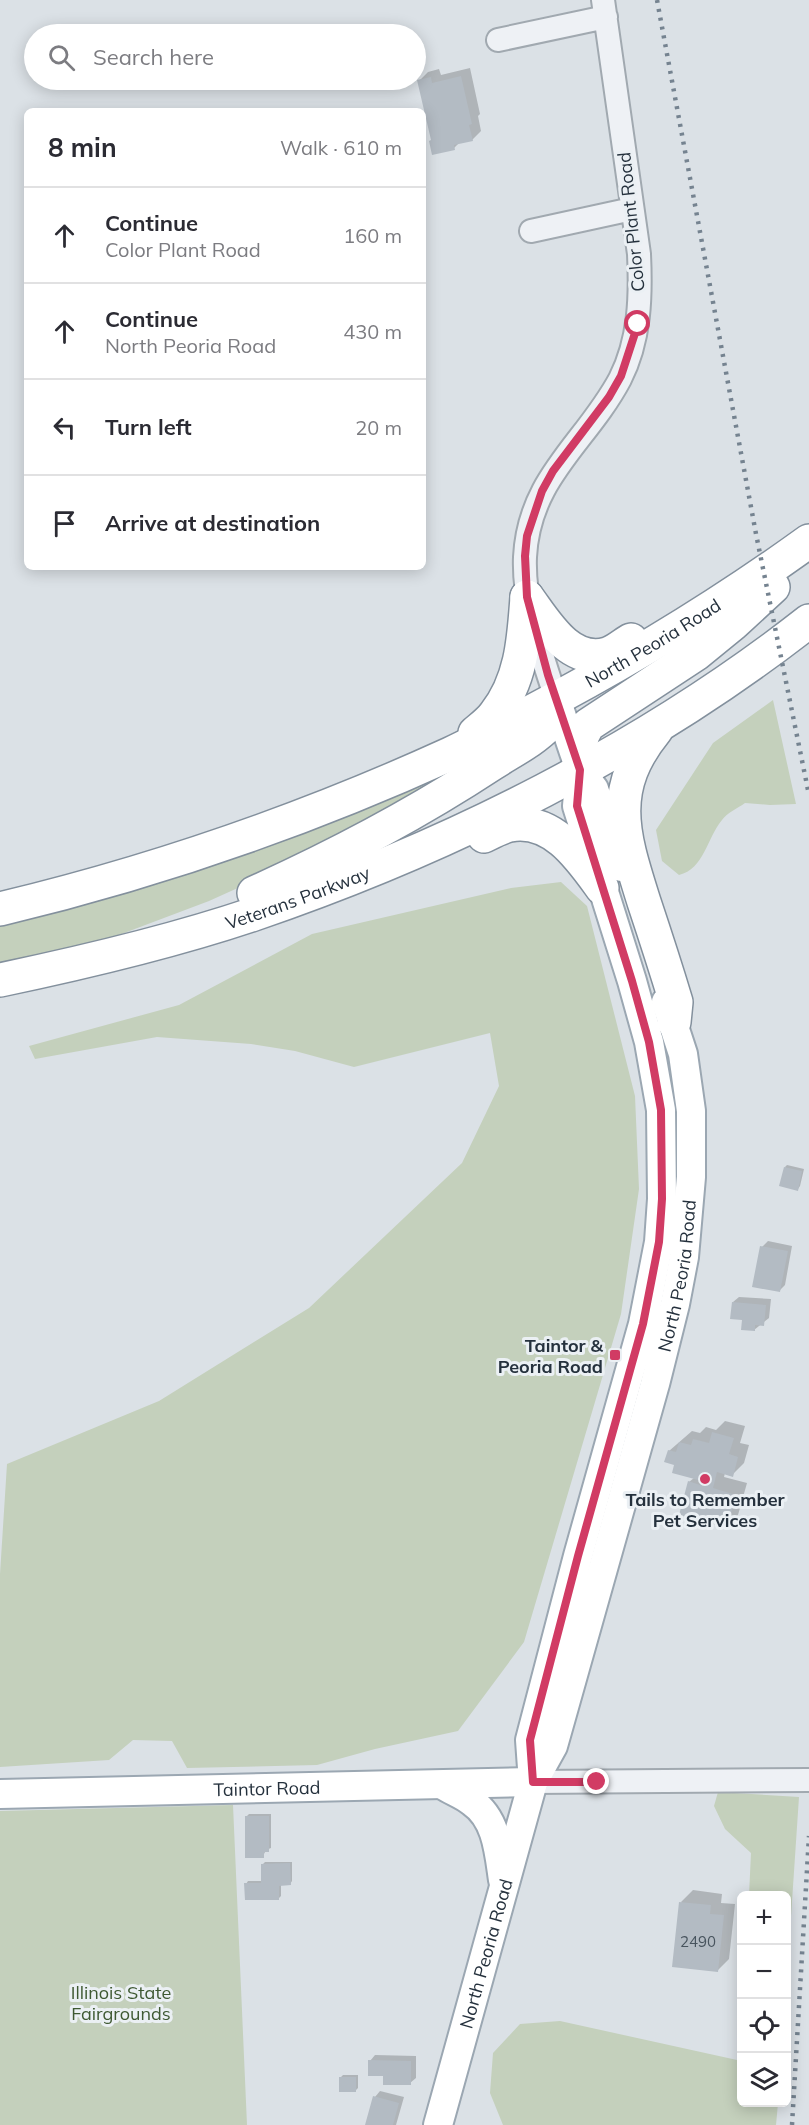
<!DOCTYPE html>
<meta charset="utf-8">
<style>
:root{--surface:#fff;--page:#f7f7f7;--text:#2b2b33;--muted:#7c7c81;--line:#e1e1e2}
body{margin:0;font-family:Mulish,sans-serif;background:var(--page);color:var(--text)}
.controls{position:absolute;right:18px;bottom:18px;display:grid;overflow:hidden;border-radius:9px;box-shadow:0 3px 15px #0003}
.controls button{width:54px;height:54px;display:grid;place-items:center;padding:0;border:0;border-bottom:2px solid var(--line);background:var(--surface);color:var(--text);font:30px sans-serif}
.stop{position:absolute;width:18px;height:18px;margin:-14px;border:4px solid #d13b64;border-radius:50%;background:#fff}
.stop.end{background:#d13b64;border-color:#fff;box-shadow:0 2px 6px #0008}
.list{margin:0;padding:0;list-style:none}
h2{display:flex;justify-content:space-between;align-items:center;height:78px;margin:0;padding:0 24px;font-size:26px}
h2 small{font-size:20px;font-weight:400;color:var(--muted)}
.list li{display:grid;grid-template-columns:39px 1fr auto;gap:18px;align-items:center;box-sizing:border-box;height:96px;padding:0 24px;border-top:2px solid var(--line)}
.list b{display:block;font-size:22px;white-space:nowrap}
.list p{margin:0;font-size:20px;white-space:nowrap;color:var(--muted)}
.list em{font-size:20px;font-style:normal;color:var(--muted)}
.icon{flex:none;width:33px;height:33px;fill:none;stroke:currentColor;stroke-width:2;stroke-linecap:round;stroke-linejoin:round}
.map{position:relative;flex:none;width:809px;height:2125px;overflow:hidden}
.search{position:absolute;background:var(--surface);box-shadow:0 3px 15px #0003;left:24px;top:24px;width:402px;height:66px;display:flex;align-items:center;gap:15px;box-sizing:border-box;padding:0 21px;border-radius:33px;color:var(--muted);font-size:22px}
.panel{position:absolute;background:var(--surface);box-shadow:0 3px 15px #0003;left:24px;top:108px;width:402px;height:462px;border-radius:9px}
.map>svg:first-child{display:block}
.green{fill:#c4d0bc}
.shadow{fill:#0003}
.building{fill:#b3bbc3}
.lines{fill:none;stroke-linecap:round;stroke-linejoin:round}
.minor-casing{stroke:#a1a9b0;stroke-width:26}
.major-casing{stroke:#9ba7b2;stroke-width:32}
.highway-casing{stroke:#83909d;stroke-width:36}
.minor{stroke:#eef1f5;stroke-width:22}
.major{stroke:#fff;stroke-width:28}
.highway{stroke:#fff;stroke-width:33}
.rail{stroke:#758390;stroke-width:4.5;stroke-dasharray:3 6;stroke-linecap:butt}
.route{stroke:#d13b64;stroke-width:8}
.poi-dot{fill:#d13b64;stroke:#ebf0f4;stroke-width:2}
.labels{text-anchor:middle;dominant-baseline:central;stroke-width:6;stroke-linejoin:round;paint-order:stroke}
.number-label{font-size:15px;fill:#48545e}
.street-label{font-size:18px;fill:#25313d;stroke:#ebf0f4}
.poi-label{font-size:18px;font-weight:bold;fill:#25313d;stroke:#ebf0f4;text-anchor:end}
.park-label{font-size:18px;fill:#3e5932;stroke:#ebf0f4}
</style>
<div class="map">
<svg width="809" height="2125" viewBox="0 0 809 2125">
<rect width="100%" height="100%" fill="#dbe1e6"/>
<!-- green -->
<path class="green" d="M773,700L796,804L770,805L745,803C738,808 727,813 722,820C707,838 704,869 679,875L662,861L656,830L713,743Z
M464,763L467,769L293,863L209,901L95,944L0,965V924Z
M561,882L587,906L635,1096L639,1189L621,1314L524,1642L458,1731L375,1749L317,1765L187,1768L172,1741L133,1740L109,1760L0,1767V1574L7,1464L159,1401L309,1308L462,1163L499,1086L490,1033L354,1067L295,1051L251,1044L157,1037L35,1059L29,1046L179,1005L312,934L511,888Z
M718,1792L799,1797L787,1976L786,1896L749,1895L751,1853L725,1829L714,1806Z
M233,1805L247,2125H0V1811Z
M560,2021L737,2060L741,2021L742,2102L778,2103L776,2125H503L490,2093L493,2053L520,2024Z"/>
<!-- shadow -->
<path class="shadow" d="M470,68L480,114L478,116L481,131L472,140L460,142L454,148L432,139L419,81L428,72L439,69L441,75Z
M787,1165L804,1169L800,1186L798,1189L785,1167Z
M768,1241L792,1246L785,1285L779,1291L762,1247Z
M739,1297L771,1299L769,1318L754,1330L733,1302Z
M725,1421L745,1426L740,1443L749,1445L744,1463L732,1475L725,1473L724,1477L747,1483L738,1515L726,1527L689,1482L694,1478L676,1464L669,1451L692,1431L700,1433L706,1427L716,1430Z
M249,1814H271V1848L266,1850L263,1856L247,1816Z
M265,1862H292V1881L290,1884H281V1896L279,1898L246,1884L248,1881H263L262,1865Z
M693,1890L722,1894L721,1903L735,1904L729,1959L717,1971L681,1902Z
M375,2055L416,2056V2078L410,2083L384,2074L370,2061Z
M343,2075H358V2088L355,2091L340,2078Z
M380,2091L404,2097L396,2125H367L375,2097Z"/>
<!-- building -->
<path class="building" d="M461,76L472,124L469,125L473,141L454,145L455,150L432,155L429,141L431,140L417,80L431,77L432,83Z
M784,1167L802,1171L798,1191L779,1186Z
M760,1246L788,1251L780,1292L752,1287Z
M732,1302L766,1305L764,1326L755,1325V1331L741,1330L742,1320L730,1319Z
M712,1432L734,1438L729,1454L738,1457L733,1477L717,1472L713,1488L736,1495L727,1528L679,1515L688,1481L700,1485L702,1481L672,1473L674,1465L664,1462L668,1450L676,1452L679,1442L691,1445L693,1439L709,1443Z
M245,1816H269V1852H264V1858H245Z
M290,1863L291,1885L279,1886V1900H245L244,1883H261V1864Z
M679,1902L711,1905L710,1914L724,1915L718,1972L672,1967Z
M368,2060L411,2061V2085H383V2076H368Z
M339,2077H356V2092H339Z
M373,2096L399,2103L393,2125H365Z"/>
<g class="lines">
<defs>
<path id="minor" d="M498,40L606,17
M531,231L632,209
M556,699C542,654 523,605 525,557C529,477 586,443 620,379C640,340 641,296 639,254L603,0
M533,1782L809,1780"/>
<g id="major">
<path d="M556,699L580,770L594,789L621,867"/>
<path d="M533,1782L530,1740L578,1556L643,1324L659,1242L662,1199L661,1110L649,1042L632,981L577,806L580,770"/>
<path d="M443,1785C452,1791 464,1795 472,1802C497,1819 499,1853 503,1880"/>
<path id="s1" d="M0,1794L533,1782"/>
<path id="s2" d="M438,2125L533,1782L553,1746L655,1384L675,1304L684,1257L691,1177V1111L683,1054L666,1002"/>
</g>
<g id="highway">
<path d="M527,597C545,621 569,665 607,654C615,652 624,644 631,640"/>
<path d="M656,730C607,790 623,835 644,902C655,935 666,969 676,1002L674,1022"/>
<path d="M475,733C482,727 490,721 495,714C522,680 524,638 527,597"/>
<path d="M580,770C579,752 578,740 588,725L696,654L734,623L773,587"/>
<path d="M484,836C492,832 501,827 510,825C553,817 581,859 602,888"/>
<path d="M254,893C336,856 416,814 492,764C510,752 533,741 548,725C554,717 555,708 556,699"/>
<path id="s3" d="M0,909C155,872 305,820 450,754C476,742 501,728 527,714C625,663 719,606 809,541"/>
<path id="s4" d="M0,980C86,962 171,942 254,914C450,847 646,749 809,621"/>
</g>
</defs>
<!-- minor casing -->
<use href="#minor" class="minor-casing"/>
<!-- major casing -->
<use href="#major" class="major-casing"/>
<!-- highway casing -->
<use href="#highway" class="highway-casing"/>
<!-- minor -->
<use href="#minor" class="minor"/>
<!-- major -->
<use href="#major" class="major"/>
<!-- highway -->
<use href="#highway" class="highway"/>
<!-- rail -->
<path class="rail" d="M657,0L756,534L809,795
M792,2125L809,1836"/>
</g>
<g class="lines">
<!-- route -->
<path class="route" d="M597,1782H533L530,1740L578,1556L643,1324L659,1242L662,1199L661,1110L649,1042L632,981L577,806L580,770L548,675L527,597L525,556L527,536L542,491L553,471L609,397L621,376L638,324"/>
</g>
<!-- markers -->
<g class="poi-dot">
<rect x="609" y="1349" width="12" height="12" rx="3"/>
<circle cx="705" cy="1479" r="6"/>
</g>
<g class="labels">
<!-- number labels -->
<g class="number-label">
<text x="698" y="1941">2490</text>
</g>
<!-- street labels -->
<g class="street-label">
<text transform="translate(631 222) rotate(-96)">Color Plant Road</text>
<text stroke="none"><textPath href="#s3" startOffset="708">North Peoria Road</textPath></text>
<text stroke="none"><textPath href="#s4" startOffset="309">Veterans Parkway</textPath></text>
<text stroke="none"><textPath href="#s2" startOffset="884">North Peoria Road</textPath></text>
<text stroke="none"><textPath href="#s1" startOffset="267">Taintor Road</textPath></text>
<text stroke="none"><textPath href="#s2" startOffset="178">North Peoria Road</textPath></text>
</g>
<!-- poi labels -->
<g class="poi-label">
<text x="603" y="1345">Taintor &amp;<tspan x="603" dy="21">Peoria Road</tspan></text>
<text x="705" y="1499" text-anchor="middle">Tails to Remember<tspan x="705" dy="21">Pet Services</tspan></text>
</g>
<!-- park labels -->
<g class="park-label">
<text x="121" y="1992">Illinois State<tspan x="121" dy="21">Fairgrounds</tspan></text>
</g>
</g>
</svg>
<div class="controls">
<button>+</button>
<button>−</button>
<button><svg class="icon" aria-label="locate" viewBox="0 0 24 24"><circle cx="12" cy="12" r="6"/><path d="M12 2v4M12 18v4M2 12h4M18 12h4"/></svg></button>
<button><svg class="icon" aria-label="layers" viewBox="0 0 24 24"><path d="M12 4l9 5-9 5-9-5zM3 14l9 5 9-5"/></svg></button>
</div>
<div class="stop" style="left:638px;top:324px"></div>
<div class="stop end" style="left:597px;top:1782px"></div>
<div class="search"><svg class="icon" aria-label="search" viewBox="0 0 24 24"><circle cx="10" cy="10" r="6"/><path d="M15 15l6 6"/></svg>Search here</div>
<section class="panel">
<h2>8 min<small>Walk · 610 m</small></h2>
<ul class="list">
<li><svg class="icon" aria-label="ahead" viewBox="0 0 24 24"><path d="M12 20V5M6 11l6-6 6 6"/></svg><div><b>Continue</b><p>Color Plant Road</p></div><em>160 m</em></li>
<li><svg class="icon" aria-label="ahead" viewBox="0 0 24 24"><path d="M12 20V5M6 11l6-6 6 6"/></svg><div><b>Continue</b><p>North Peoria Road</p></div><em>430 m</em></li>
<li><svg class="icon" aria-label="left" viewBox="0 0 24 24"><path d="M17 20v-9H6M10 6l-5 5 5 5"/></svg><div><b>Turn left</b></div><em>20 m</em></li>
<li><svg class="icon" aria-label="arrive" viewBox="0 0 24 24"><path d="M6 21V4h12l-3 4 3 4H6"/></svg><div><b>Arrive at destination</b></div></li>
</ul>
</section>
</div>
